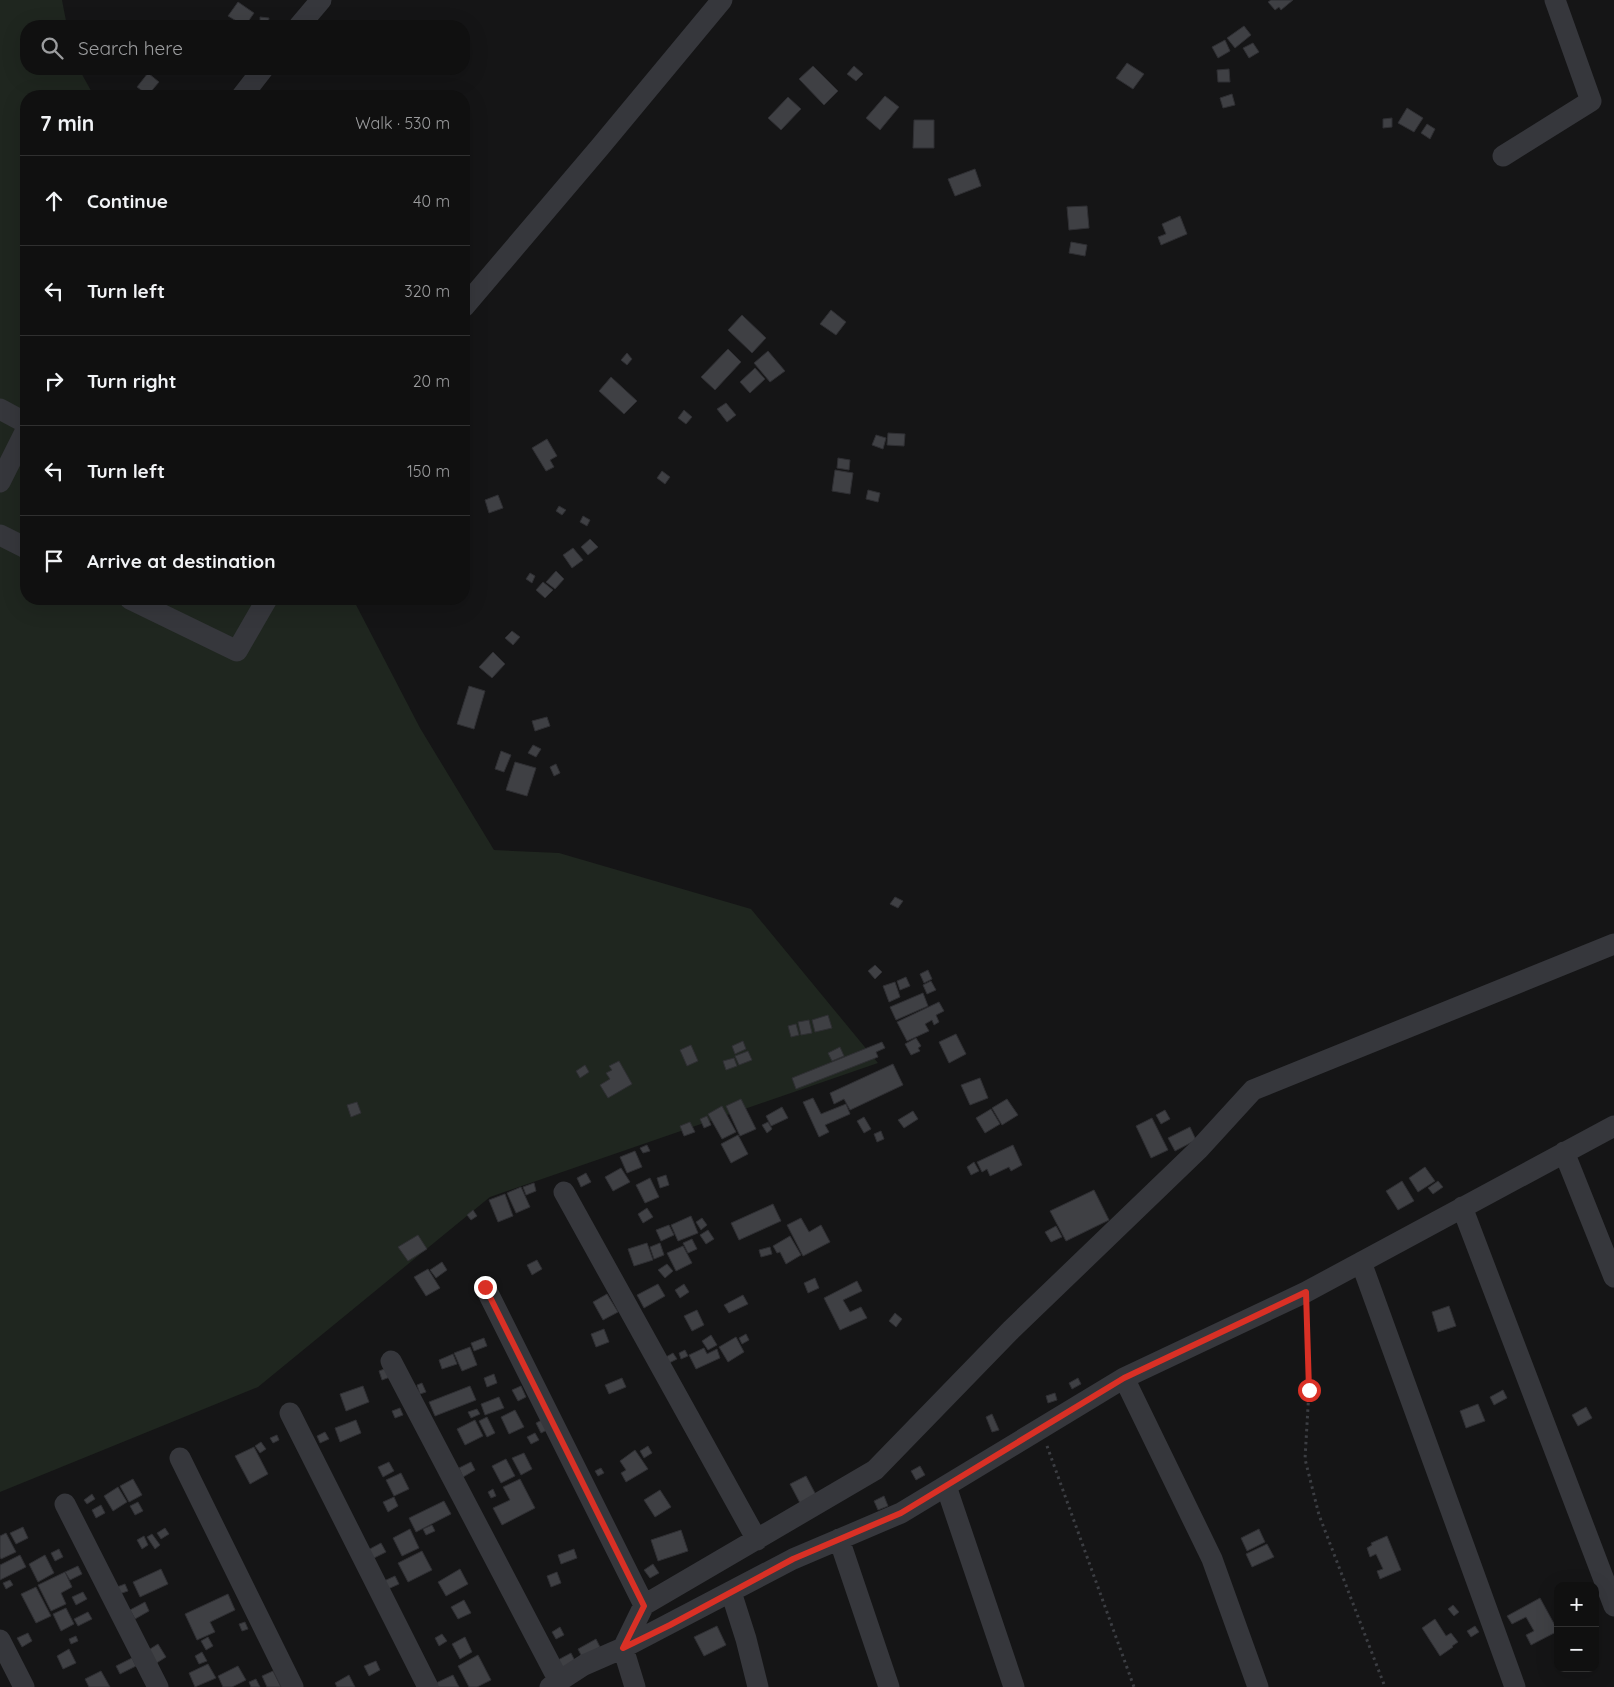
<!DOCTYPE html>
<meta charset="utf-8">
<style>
:root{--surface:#101010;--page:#191919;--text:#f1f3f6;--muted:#9c9d9f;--line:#303030}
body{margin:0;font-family:Quicksand,sans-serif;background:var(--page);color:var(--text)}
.controls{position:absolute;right:15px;bottom:15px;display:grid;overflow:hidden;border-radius:10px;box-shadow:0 5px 20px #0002}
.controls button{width:45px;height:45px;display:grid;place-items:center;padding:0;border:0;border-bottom:1px solid var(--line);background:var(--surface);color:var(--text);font:25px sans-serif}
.stop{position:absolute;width:15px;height:15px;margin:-11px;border:4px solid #d93025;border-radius:50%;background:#fff}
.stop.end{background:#d93025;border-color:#fff;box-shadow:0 1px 5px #0008}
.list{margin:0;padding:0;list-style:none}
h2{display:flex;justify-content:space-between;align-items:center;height:65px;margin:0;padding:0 20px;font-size:21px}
h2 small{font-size:16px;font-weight:400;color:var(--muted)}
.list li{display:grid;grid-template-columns:32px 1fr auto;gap:15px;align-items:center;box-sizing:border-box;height:90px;padding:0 20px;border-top:1px solid var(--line)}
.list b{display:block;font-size:19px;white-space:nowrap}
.list em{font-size:16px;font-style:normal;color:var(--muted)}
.icon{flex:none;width:28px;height:28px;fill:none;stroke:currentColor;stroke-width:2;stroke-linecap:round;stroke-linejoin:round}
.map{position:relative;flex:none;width:1614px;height:1687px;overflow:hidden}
.search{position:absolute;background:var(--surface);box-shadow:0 5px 20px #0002;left:20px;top:20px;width:450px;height:55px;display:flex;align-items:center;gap:12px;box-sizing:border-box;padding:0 18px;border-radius:20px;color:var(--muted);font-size:19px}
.panel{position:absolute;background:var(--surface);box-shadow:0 5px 20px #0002;left:20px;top:90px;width:450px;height:515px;border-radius:20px}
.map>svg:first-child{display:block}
.green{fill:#1f261f}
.building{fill:#3f4044;stroke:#2f2f33}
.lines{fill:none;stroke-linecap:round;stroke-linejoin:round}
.path{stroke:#3c3e43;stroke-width:3;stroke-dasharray:2.5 4;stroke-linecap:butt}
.minor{stroke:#36373c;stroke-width:21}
.route{stroke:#d93025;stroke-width:6}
</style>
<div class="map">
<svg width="1614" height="1687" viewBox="0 0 1614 1687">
<rect width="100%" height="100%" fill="#151516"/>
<!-- green -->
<path class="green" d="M0,0H62L67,26H26V69H79L94,96H26V599H353L420,728L494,850L559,853L751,909L878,1063L490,1197L258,1387L0,1492Z"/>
<!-- building -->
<path class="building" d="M1271,0H1293L1281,10L1279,7L1275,10L1268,2Z
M238,2L254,13L245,26L228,16Z
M260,17L269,18L268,24L260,23Z
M1244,26L1251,35L1235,48L1227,38Z
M1225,40L1230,51L1218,58L1212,47Z
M1253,43L1259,52L1249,58L1243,48Z
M1127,63L1144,74L1133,89L1116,78Z
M813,66L838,91L824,105L799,79Z
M854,66L863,74L856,81L847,74Z
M1229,69L1230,82H1218L1217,70Z
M148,73L159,82L148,95L137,87Z
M1232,94L1235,105L1223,108L1220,98Z
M885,96L899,107L880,130L866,118Z
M788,97L801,109L781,130L768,118Z
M1407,108L1423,118L1414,132L1398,123Z
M1392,118V127L1383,128V119Z
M914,120H934V148H913Z
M1427,124L1435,129L1430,139L1421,133Z
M975,169L981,186L955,196L948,179Z
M1087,206L1089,228L1069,230L1067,207Z
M1180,216L1187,234L1161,245L1158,237L1166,234L1162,224Z
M1071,242L1087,245L1085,256L1069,253Z
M831,310L846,322L836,335L820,324Z
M742,315L766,338L752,353L728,330Z
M728,349L741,362L715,390L701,377Z
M768,351L785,371L770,382L754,363Z
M627,353L632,359L627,365L621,360Z
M755,368L765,379L750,393L740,382Z
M611,377L637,401L624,414L599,391Z
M726,403L736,415L727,422L717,409Z
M684,410L692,417L686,424L678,418Z
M888,433L905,434L904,446L887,445Z
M876,435L886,438L883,449L872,445Z
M547,439L557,456L550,460L554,467L546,471L532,448Z
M838,458L850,460L849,470L837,468Z
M835,470L853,473L850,494L832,491Z
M662,471L670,477L665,484L657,478Z
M868,490L880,493L878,502L866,499Z
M498,495L503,508L489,513L485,500Z
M559,506L566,510L562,515L556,511Z
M583,516L590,520L587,526L580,522Z
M590,539L598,547L588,555L581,547Z
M573,548L583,560L572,568L563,555Z
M556,571L564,579L555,589L546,582Z
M530,573L535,576L532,583L526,579Z
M543,582L553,590L545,598L536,590Z
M512,631L520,637L513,645L505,638Z
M493,652L505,664L492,678L479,667Z
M469,686L485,691L474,729L457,724Z
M547,717L550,726L535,731L532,721Z
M533,745L541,749L536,757L528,753Z
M501,751L511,755L504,772L495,769Z
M515,762L536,768L527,796L506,790Z
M556,764L560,773L554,776L550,767Z
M895,897L903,901L898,908L890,904Z
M875,965L882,972L875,979L868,971Z
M928,970L932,979L924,983L920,974Z
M906,977L910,986L900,990L897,981Z
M931,981L936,990L927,994L923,985Z
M895,982L900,997L889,1002L883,986Z
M923,993L928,1006L896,1020L890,1007Z
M939,1002L944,1011L936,1015L939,1022L934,1025L932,1020L925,1024L929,1031L907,1041L897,1022Z
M828,1015L832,1028L815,1032L812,1020Z
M809,1020L812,1033L801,1035L798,1022Z
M796,1024L799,1035L791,1037L788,1026Z
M956,1034L966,1054L949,1063L939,1042Z
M916,1038L921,1046L918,1048L920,1051L911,1055L905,1044Z
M743,1041L746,1049L735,1054L732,1046Z
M882,1042L885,1048L876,1052L878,1057L796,1089L792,1078Z
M691,1045L698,1061L687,1066L680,1050Z
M840,1047L844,1056L832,1061L828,1053Z
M748,1051L752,1060L739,1065L735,1056Z
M734,1058L737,1066L726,1070L723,1061Z
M619,1061L632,1084L608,1098L600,1085L610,1079L606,1073L612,1070L609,1066Z
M893,1064L903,1085L850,1110L844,1099L834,1104L830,1093Z
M585,1065L589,1072L580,1078L576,1071Z
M980,1078L988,1098L970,1105L961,1085Z
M813,1098L821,1114L846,1104L850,1114L825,1125L829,1132L819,1137L803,1102Z
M741,1099L756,1129L740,1136L726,1106Z
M1007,1099L1018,1115L1002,1125L992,1108Z
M357,1102L361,1113L351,1117L347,1105Z
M722,1106L736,1132L722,1139L708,1114Z
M782,1107L788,1118L771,1126L766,1116Z
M991,1109L1000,1124L985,1133L976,1118Z
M1165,1110L1170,1119L1161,1124L1156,1115Z
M913,1111L918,1119L904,1128L898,1120Z
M707,1116L711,1125L704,1128L700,1119Z
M864,1117L871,1129L864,1133L857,1121Z
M1152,1118L1168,1150L1151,1158L1136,1126Z
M690,1122L695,1132L684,1136L680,1126Z
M768,1122L772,1129L767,1133L762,1125Z
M1190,1127L1196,1140L1175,1151L1168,1138Z
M881,1131L884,1139L877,1142L874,1134Z
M738,1135L748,1154L731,1163L721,1144Z
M647,1145L650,1151L643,1153L640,1148Z
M1013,1145L1022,1165L1011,1171L1009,1167L990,1176L987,1169L982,1172L977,1162Z
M635,1151L642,1167L627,1173L620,1157Z
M974,1162L979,1171L971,1175L967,1167Z
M1425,1167L1435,1181L1418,1192L1409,1178Z
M621,1168L630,1182L613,1191L605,1177Z
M586,1173L591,1182L581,1187L577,1178Z
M666,1175L669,1185L660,1188L657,1178Z
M650,1178L659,1197L645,1203L636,1185Z
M1402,1181L1414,1201L1398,1210L1386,1191Z
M1438,1181L1443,1187L1433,1194L1428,1188Z
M534,1183L536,1191L526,1195L523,1187Z
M521,1187L530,1207L516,1213L507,1193Z
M1094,1190L1109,1220L1066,1241L1050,1211Z
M505,1194L513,1216L498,1222L489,1200Z
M773,1204L781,1221L739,1240L731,1223Z
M647,1208L653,1217L643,1223L638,1214Z
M473,1210L477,1216L471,1220L467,1215Z
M691,1216L698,1233L678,1241L671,1225Z
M702,1218L707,1225L701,1230L696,1222Z
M801,1218L809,1232L821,1225L830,1242L803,1256L787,1225Z
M669,1225L674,1235L661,1241L656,1230Z
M1056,1226L1062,1237L1051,1242L1045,1232Z
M708,1230L714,1239L706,1244L700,1235Z
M418,1235L427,1249L408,1261L398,1247Z
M790,1236L801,1255L786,1264L780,1252L777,1253L773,1246Z
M692,1239L697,1249L688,1253L683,1243Z
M647,1243L653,1260L634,1266L628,1249Z
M660,1243L664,1255L654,1259L650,1247Z
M683,1246L692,1263L676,1271L667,1253Z
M770,1247L772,1254L761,1257L759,1250Z
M537,1260L542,1269L532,1275L527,1265Z
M442,1262L447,1270L436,1278L430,1270Z
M667,1264L673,1271L665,1278L658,1270Z
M428,1269L440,1288L426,1296L414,1277Z
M815,1278L819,1288L808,1293L804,1283Z
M857,1281L862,1291L843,1300L850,1312L861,1307L867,1318L840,1330L824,1298Z
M658,1284L665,1296L644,1308L637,1295Z
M684,1284L689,1292L680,1298L675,1290Z
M607,1294L618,1312L603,1320L593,1302Z
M743,1295L748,1304L729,1313L724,1305Z
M1449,1306L1456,1326L1438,1332L1432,1312Z
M697,1310L704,1325L692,1331L684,1316Z
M895,1313L902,1319L896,1327L889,1321Z
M604,1329L609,1342L596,1347L591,1334Z
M746,1334L749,1340L742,1344L739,1338Z
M711,1335L717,1345L708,1350L702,1341Z
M736,1337L744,1352L728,1362L719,1347Z
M484,1338L487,1346L474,1351L471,1343Z
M470,1347L477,1365L462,1371L454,1353Z
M704,1348L707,1354L717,1349L720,1358L696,1369L689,1355Z
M685,1350L688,1356L681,1359L679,1353Z
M673,1353L677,1359L669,1363L666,1357Z
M453,1354L457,1364L442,1369L439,1360Z
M387,1368L390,1377L382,1380L379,1371Z
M494,1374L497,1383L487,1387L484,1378Z
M622,1378L626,1387L609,1394L605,1385Z
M1078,1378L1081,1384L1072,1389L1069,1383Z
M422,1383L426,1392L420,1394L417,1385Z
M363,1386L369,1402L346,1411L340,1394Z
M470,1386L476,1400L435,1416L429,1402Z
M521,1386L526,1397L518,1401L512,1390Z
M1503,1390L1507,1398L1494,1405L1490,1397Z
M1055,1393L1057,1400L1048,1403L1046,1396Z
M499,1397L504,1408L485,1415L481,1404Z
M1478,1404L1485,1421L1466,1428L1460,1411Z
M1586,1407L1592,1418L1578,1426L1572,1415Z
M400,1408L403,1415L395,1418L392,1411Z
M477,1409L480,1414L471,1418L468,1412Z
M515,1410L524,1427L509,1434L501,1417Z
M992,1414L999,1430L992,1432L986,1417Z
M487,1417L495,1433L487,1437L479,1421Z
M356,1420L361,1433L340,1442L335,1428Z
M475,1420L483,1436L465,1445L457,1429Z
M542,1420L547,1430L541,1433L536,1423Z
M325,1432L329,1439L320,1443L317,1436Z
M535,1433L539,1440L531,1444L527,1437Z
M277,1435L279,1440L273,1443L270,1438Z
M261,1442L266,1449L260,1453L255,1446Z
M648,1446L652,1453L644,1458L640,1451Z
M254,1447L268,1474L250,1484L235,1456Z
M635,1450L648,1469L626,1482L621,1473L626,1470L620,1461Z
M524,1453L532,1469L521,1475L512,1458Z
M506,1459L515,1476L501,1483L492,1466Z
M389,1462L394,1471L383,1477L378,1467Z
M471,1462L475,1470L463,1477L459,1468Z
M920,1466L925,1475L916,1480L911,1471Z
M601,1468L604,1473L598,1476L595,1471Z
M401,1473L409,1489L394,1496L386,1480Z
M806,1476L816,1495L800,1503L790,1484Z
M133,1479L142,1495L129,1502L120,1486Z
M520,1479L535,1508L502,1525L493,1508L510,1500L503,1487Z
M118,1487L127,1502L113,1511L104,1496Z
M493,1489L496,1496L491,1498L488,1492Z
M660,1490L671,1507L655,1517L644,1500Z
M92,1494L95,1499L87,1504L84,1500Z
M884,1496L888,1506L878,1510L874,1501Z
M394,1497L398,1506L388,1512L383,1502Z
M444,1501L451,1514L416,1532L409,1518Z
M138,1502L143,1511L135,1515L130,1506Z
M101,1505L105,1513L96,1518L92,1510Z
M432,1525L435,1531L426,1535L423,1529Z
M23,1527L28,1538L16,1544L10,1533Z
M165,1528L169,1534L161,1539L157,1533Z
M410,1529L419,1548L402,1556L393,1538Z
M1259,1529L1265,1542L1247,1551L1241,1538Z
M681,1530L688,1551L658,1561L651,1540Z
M6,1533L16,1552L1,1559L0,1557V1536Z
M152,1534L160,1545L155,1549L147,1537Z
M144,1536L148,1545L142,1549L137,1540Z
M1387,1536L1401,1570L1380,1579L1377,1571L1383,1569L1376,1554L1370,1557L1367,1548L1372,1545L1371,1543Z
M381,1543L386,1552L372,1559L368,1550Z
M1267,1544L1274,1557L1252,1567L1246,1554Z
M59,1549L63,1557L55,1561L51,1553Z
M574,1549L577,1558L561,1564L558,1555Z
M422,1551L432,1570L408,1582L398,1563Z
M20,1555L26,1567L0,1580V1565Z
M45,1555L54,1573L38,1582L29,1564Z
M653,1564L659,1573L650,1578L644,1570Z
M78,1566L82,1574L70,1580L65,1572Z
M161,1569L168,1584L140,1597L133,1582Z
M460,1569L468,1584L446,1596L438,1582Z
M65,1572L72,1587L61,1593L66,1604L51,1611L38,1585Z
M557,1572L561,1583L551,1587L547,1576Z
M395,1576L399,1584L388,1589L384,1581Z
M10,1580L13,1585L6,1589L3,1583Z
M125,1584L128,1591L119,1594L117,1587Z
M36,1587L51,1616L36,1623L21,1594Z
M83,1592L87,1599L76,1605L72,1597Z
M228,1594L235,1610L210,1622L215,1632L197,1640L185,1614Z
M1540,1598L1558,1631L1531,1645L1526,1635L1534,1631L1526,1617L1512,1624L1507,1616Z
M464,1600L471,1613L458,1619L451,1607Z
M145,1602L149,1611L135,1619L130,1610Z
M1453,1605L1459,1612L1454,1616L1448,1609Z
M66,1608L74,1624L61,1631L53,1614Z
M88,1612L92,1619L78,1626L74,1619Z
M1435,1619L1446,1636L1451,1633L1458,1642L1452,1646L1453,1647L1440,1656L1422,1628Z
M245,1622L248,1629L242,1631L239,1624Z
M717,1626L726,1645L704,1656L694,1637Z
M1475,1626L1479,1632L1471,1637L1467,1631Z
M560,1627L564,1635L556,1639L552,1632Z
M28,1633L32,1641L22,1647L17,1638Z
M442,1634L447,1641L439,1646L435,1638Z
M76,1636L78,1641L71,1644L69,1639Z
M208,1637L213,1646L206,1650L201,1641Z
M465,1637L472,1652L460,1659L452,1644Z
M596,1639L600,1647L582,1657L578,1649Z
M158,1644L166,1657L155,1664L147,1651Z
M69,1649L76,1663L63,1669L57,1656Z
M202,1652L207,1661L199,1664L195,1656Z
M571,1653L575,1661L563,1668L558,1660Z
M478,1655L491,1680L477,1687H469L458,1666Z
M132,1658L136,1666L120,1674L116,1666Z
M376,1661L380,1670L369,1676L364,1666Z
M208,1664L216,1678L195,1687L189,1673Z
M238,1666L246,1680L232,1687H223L218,1676Z
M101,1671L110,1687H89L85,1679Z
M273,1671L281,1687H267L262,1676Z
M349,1675L355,1687H337L335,1683Z
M453,1675L459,1687H438L436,1683Z
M256,1679L260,1687H251L249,1682Z"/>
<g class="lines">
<!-- path -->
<path class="path" d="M1306,1312L1309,1390L1305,1459L1319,1515L1385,1687
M1047,1446L1134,1687"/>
<!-- minor -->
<path class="minor" d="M299,26L321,0
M242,96L263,69
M1503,156L1591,101L1555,0
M464,307L600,147L722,0
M0,409L26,423
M0,482L26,430
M0,535L26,548
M130,599L237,651L267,599
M1564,1152L1614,1277
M564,1192L757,1540
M1462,1207L1614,1606
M1361,1262L1515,1687
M485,1287L644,1605
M391,1361L559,1681
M1124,1378L1212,1559L1258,1687
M290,1413L428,1687
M180,1458L293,1687
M946,1486L1014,1687
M65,1504L158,1687
M839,1539L889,1687
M731,1592L746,1639L758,1687
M0,1640L24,1687
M550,1687L584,1665L623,1648L644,1605L875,1470L1011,1330L1199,1149L1253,1090L1614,944
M635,1687L623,1648L793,1559L901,1513L1124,1378L1306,1292L1614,1126"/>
</g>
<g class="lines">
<!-- route -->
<path class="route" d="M485,1287L644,1606L623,1648L670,1625L793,1559L901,1513L1124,1378L1306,1292L1309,1390"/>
</g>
</svg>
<div class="controls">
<button>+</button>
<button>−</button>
</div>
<div class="stop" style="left:1309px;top:1390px"></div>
<div class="stop end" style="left:485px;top:1287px"></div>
<div class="search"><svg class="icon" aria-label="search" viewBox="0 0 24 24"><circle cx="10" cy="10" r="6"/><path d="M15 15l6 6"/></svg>Search here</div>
<section class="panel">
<h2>7 min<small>Walk · 530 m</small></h2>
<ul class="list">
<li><svg class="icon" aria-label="ahead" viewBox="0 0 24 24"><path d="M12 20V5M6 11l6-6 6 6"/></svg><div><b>Continue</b></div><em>40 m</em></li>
<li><svg class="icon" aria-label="left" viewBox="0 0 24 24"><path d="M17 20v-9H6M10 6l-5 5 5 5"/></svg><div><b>Turn left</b></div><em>320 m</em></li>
<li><svg class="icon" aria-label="right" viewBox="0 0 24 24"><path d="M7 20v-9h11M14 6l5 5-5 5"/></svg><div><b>Turn right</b></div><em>20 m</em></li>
<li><svg class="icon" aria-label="left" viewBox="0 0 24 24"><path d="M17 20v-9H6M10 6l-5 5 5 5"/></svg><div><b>Turn left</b></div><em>150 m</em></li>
<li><svg class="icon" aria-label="arrive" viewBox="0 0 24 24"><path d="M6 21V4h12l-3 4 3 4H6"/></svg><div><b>Arrive at destination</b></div></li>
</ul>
</section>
</div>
